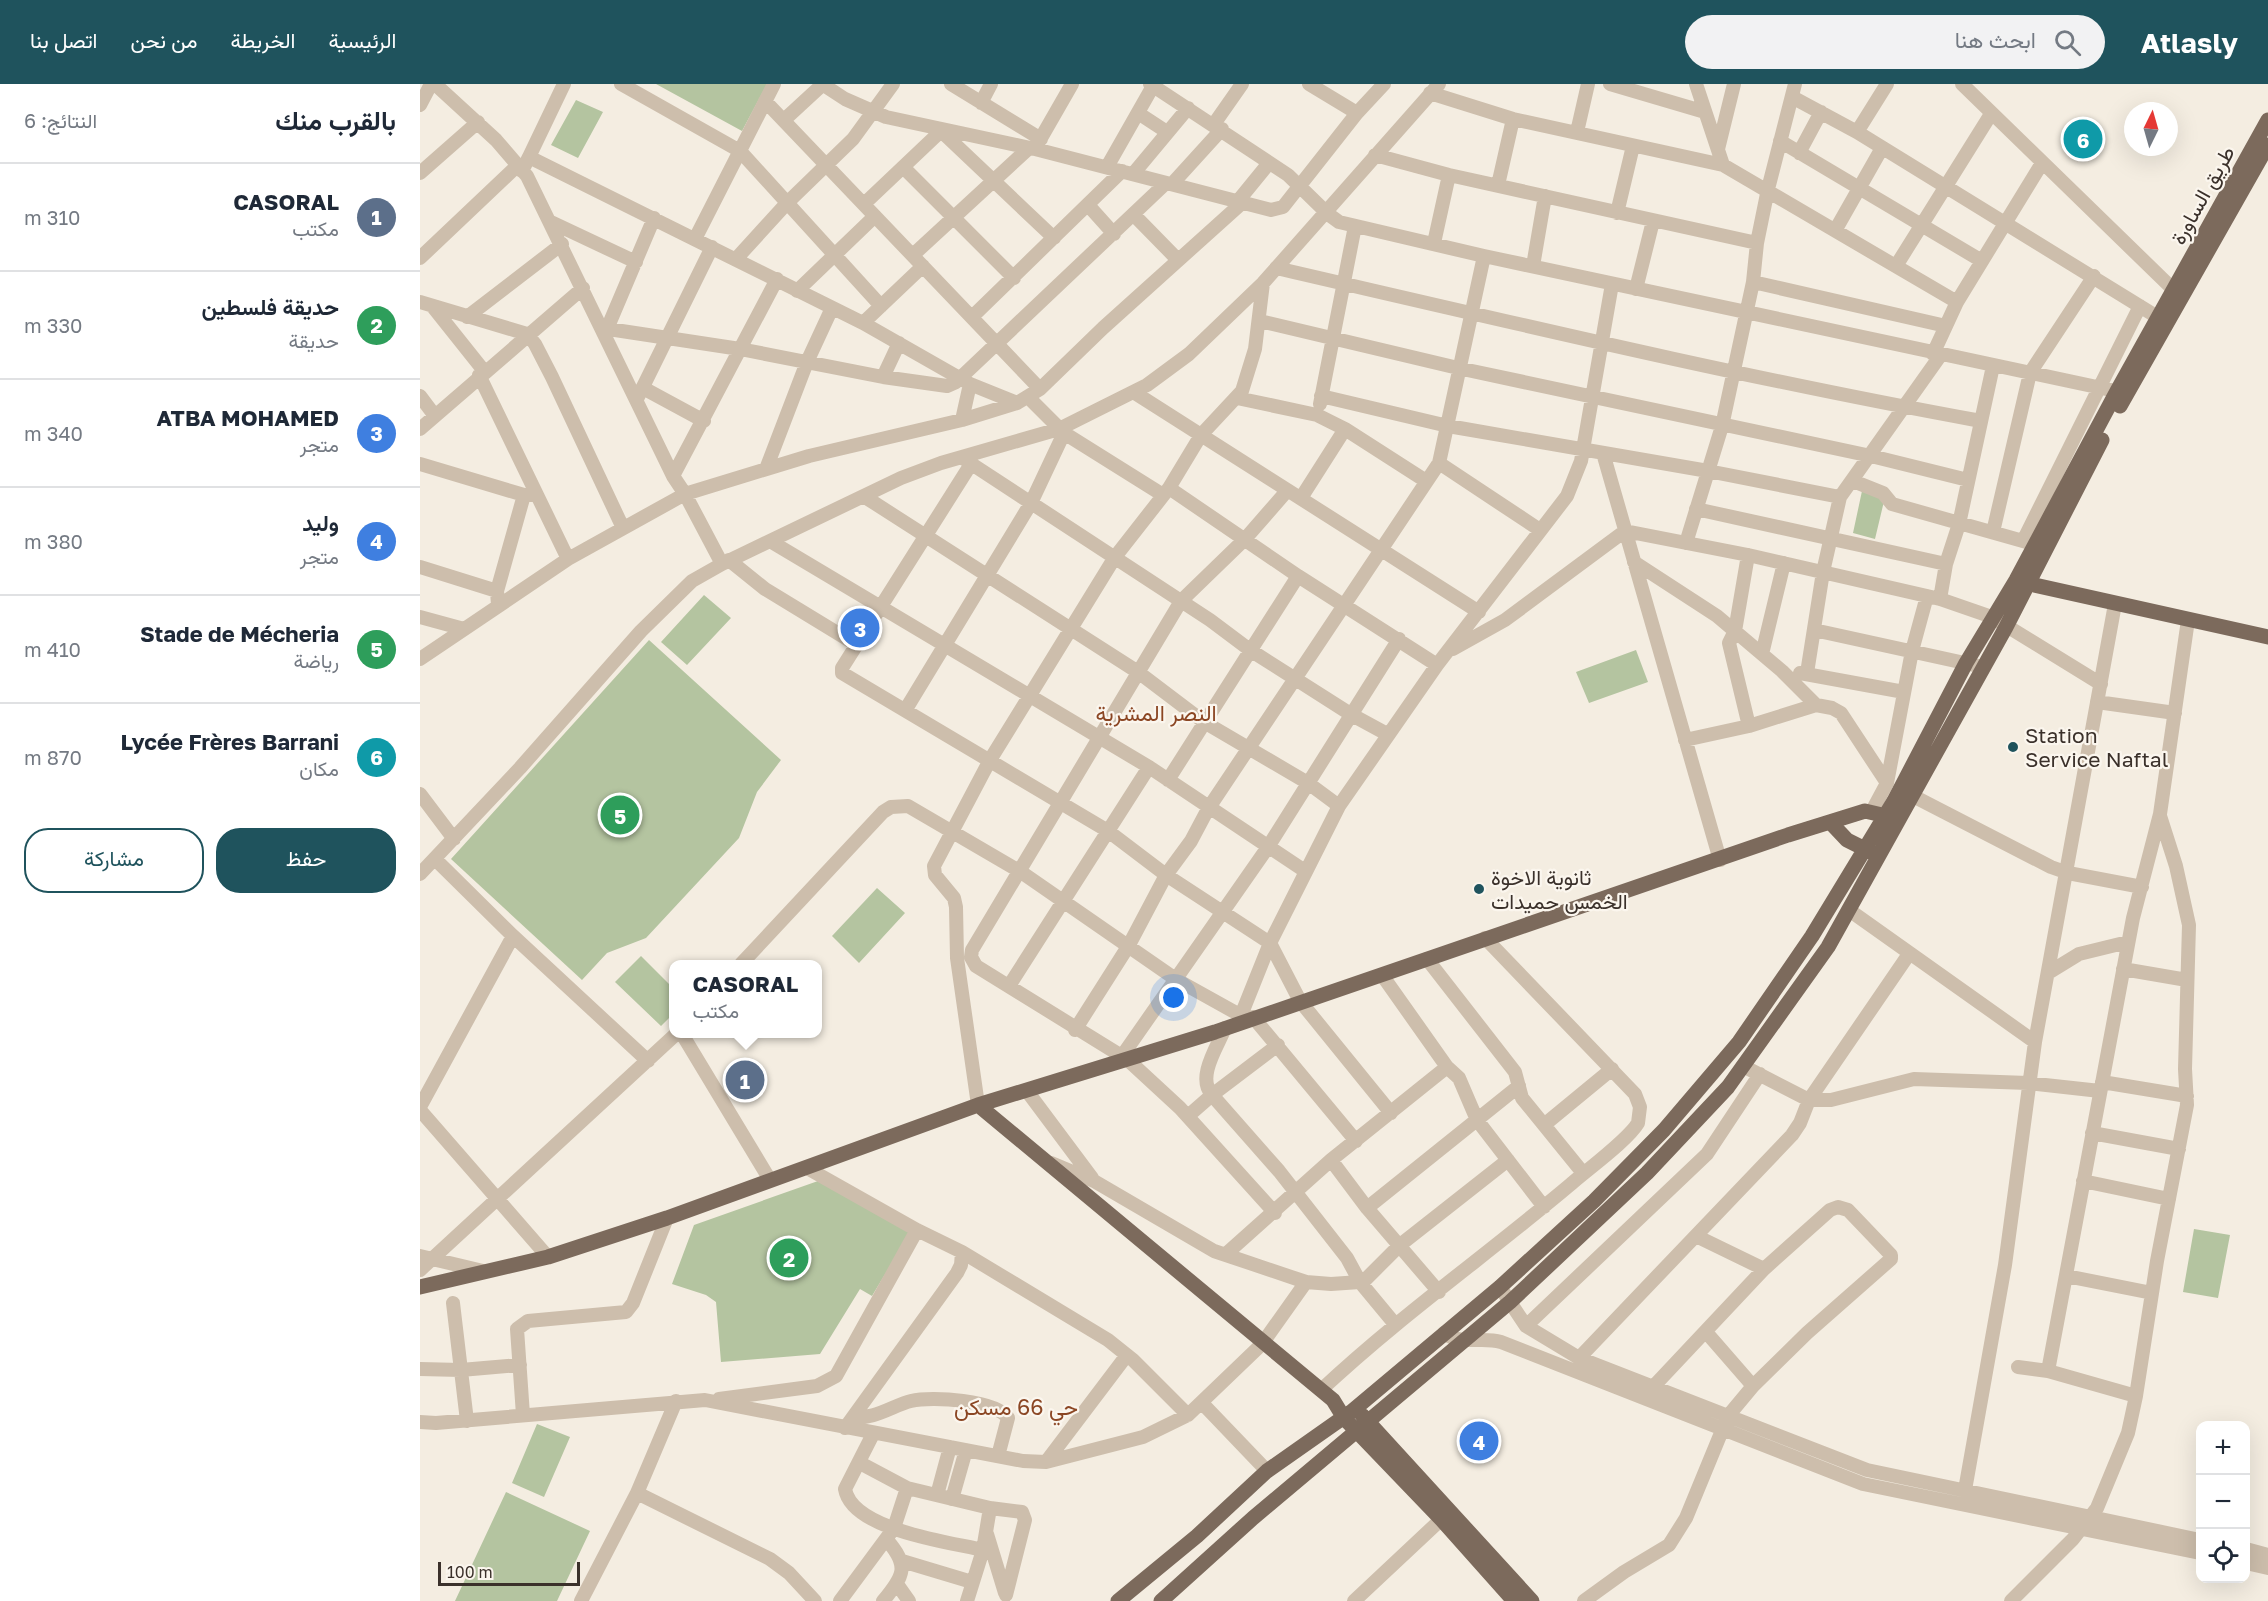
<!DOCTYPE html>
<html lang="ar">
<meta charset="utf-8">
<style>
:root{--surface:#fff;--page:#f2f2f3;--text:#1f2937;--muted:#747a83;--line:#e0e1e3;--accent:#1f535d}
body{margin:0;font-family:"Golos Text",Vazirmatn,sans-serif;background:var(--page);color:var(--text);direction:rtl}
.controls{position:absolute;right:18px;bottom:18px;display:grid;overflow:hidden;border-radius:12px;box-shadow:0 6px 24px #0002}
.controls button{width:54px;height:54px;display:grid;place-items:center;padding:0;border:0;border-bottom:2px solid var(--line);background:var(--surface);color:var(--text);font:30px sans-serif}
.compass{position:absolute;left:1704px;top:18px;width:54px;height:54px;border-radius:50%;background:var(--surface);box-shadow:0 6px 24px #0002;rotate:5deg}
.scale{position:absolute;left:18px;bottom:15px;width:142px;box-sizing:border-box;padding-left:6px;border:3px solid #3b312b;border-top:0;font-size:16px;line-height:21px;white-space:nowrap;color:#3b312b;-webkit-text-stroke:4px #fbf6ee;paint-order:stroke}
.you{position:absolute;left:754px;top:914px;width:21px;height:21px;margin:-15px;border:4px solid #fff;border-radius:50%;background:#1a73e8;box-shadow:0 0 0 9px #1a73e833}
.badge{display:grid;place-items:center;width:39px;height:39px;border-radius:50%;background:var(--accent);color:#fff;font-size:20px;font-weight:700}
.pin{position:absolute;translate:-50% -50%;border:3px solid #fff;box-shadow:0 2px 6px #0006}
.popup{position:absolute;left:249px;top:876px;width:153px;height:78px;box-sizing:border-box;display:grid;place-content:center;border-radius:12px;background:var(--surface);filter:drop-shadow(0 2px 4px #0005);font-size:20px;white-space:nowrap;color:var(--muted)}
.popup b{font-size:22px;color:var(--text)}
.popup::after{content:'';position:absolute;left:50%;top:100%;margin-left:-12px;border:12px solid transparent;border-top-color:var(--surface)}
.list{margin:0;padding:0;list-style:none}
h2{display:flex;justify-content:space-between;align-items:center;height:78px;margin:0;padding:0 24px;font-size:26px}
h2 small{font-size:20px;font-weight:400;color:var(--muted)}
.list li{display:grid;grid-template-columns:39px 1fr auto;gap:18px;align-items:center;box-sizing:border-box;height:108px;padding:0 24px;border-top:2px solid var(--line)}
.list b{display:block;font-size:22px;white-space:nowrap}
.list p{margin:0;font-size:20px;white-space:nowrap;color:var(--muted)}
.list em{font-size:20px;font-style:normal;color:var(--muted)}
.actions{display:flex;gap:12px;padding:18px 24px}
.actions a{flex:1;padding:14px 0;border:2px solid var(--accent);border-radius:24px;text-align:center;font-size:21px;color:var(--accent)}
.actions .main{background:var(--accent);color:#fff}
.icon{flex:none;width:33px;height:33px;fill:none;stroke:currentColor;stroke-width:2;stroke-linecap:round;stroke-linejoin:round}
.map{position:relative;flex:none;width:1848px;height:1517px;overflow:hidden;direction:ltr}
header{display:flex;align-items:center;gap:36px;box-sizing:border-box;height:84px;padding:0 30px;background:var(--accent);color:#fff}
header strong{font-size:28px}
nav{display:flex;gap:33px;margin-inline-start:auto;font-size:21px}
.search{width:420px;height:54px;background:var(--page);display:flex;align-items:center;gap:15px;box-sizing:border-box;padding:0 21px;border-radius:33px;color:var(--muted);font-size:22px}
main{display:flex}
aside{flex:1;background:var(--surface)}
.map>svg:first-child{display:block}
.green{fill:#b4c4a0}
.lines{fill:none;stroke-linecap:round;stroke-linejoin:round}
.minor{stroke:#cdbeac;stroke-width:14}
.major{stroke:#7c6a5c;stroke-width:15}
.poi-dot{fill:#1f535d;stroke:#fbf6ee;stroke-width:2}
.labels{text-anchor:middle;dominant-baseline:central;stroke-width:4.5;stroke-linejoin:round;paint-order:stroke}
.street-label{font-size:21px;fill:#3b312b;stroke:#fbf6ee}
.poi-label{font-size:21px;fill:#3b312b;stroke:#fbf6ee;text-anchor:start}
.neighbourhood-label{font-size:22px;fill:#8b4623;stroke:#fbf6ee}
</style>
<header>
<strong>Atlasly</strong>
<div class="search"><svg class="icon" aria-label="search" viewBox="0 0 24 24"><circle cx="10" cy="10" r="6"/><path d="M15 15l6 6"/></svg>ابحث هنا</div>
<nav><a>الرئيسية</a><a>الخريطة</a><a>من نحن</a><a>اتصل بنا</a></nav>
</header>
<main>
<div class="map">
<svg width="1848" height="1517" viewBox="0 0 1848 1517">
<rect width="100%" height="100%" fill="#f4ede1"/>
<!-- green -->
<path class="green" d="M236,0H347L322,47Z
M156,16L183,28L158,74L131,61Z
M1442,407L1465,413L1455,455L1433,449Z
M284,511L311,534L267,581L241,558Z
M229,556L361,676L337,708L319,754L226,854L187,869L162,896L31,775Z
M1216,566L1228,598L1169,619L1156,588Z
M457,804L485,829L439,879L412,852Z
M221,872L253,904V930L241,942L195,898Z
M398,1097L491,1147L452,1212L440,1205L400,1270L301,1278L296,1218L286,1211L252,1200L274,1141Z
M1774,1145L1810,1151L1798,1214L1763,1208Z
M117,1340L150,1353L124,1413L92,1399Z
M86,1408L170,1447L137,1517H35Z"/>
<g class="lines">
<!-- minor -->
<path class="minor" d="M201,0L320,67L461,222
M402,0L425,15L466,33L615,65L851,126L863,123L937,29L964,0
M531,0L621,55
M730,0L868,91L908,130L919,138L1064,172L1705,309
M889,0L937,29
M1190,0L1285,28
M1276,0L1303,81L1537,218
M1542,0L1760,212
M1010,9L1093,35L1303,81
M1372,13L1437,48L1739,234
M345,17L620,305
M561,19L571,0
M0,21L11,0
M718,29L747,48
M364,36L403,0
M794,40L822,0
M1157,48L1168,0
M1437,48L1467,0
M1360,57L1562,177
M617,61L652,0
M1298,65L1314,0
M1379,69L1401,28
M955,71L1029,91L1337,159
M109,73L144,0
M483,83L594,194
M687,83L733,2
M102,87L109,73L443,239L550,300L597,319
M0,89L58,38
M713,90L768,24
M752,100L802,45
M1078,101L1093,35
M818,117L849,79
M444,120L521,47L634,154
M668,121L694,150
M1197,129L1213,62
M714,131L758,176
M131,138L216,178
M1416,145L1462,64
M275,155L354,0
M1014,159L1029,91
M493,171L609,64
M0,174L97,82
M316,175L367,119L433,55L473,0
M1113,182L1125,112
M1476,182L1571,30
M856,184C1090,238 1324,294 1561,337
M1333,198L1526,242
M1216,205L1233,137
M377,207L455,132
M0,218L107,250L115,260L132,293L203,444
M13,223L64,287
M47,233L142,160
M552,233L702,87
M840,237L1038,284L1451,372L1548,396
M443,239L503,182
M182,244L320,265L463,293L527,302L536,298L746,99
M187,245L234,134
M1513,270L1537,218L1622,79
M59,291L148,475
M463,293L479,259
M223,304L284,337
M715,309L1059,528
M0,312L15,332
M901,312L1028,342L1288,387L1420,413
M608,313L644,349L743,411
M817,314L897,331L925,345L1006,397
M217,315L292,163
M900,320L935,142
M542,336L550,300
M0,345L163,204
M1183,369L1300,776
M544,375L790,536L830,566L932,631L967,650
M1019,379L1120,446
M0,380L104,411H117
M551,380L422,584V589L688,747L746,791L850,859L880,917L971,1029
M346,385L387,278L412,224
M253,392L357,195
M1433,397L1463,409L1472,420L1610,459
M749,404L878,492L1017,581
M445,413L718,588L784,638L888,699L919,722
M881,414L925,345
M1276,425L1526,480
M1573,448L1610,289L1674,192
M350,457L729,683L885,787
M1603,457L1720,222
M1266,459L1302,342L1333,198L1337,159L1348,105L1375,0
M1328,471L1315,547L1309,559L1329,642
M309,476L345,505L437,561
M1214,478L1297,532L1362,587L1396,621L1412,624L1421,629L1467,699
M302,480L265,410L389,372L542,336L597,319L620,305L683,244L823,118
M0,483L77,507
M1520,515L1526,480L1539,440L1573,282
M78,521L77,507L104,411
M0,533L44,545
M1394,546L1563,583
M1033,565L1085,536L1205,447L1328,471L1520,515L1572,533L1681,600
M1342,570L1364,479
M0,575L148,475L265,410L253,392L107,92L76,56L15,0
M1380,589L1484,608
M1387,589L1403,488L1420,413L1520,272
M1677,618L1755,629
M486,625L611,419L644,349
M1265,656L1329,642L1396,621
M748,696L878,492
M0,710L34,755
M1493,712L1631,783L1648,789L1722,803
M1452,727L1467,699L1492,567L1507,512
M16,776L93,852L228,977
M0,790L100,684L221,547L272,497L302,480L481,394L521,379L639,345L727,301L769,270L843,199L1019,0
M1429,826L1615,958
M1007,875L1095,988L1102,1014L1163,1089
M321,880L463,728L471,723L488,722L601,788L757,896L820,931
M1703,885L1767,896
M1628,889L1659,870L1708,858
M962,891L1027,983L1039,994L1057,1036L1124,1123
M589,902L729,683
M833,933L936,1057
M818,939L850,859L919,722L1017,581L1147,412L1161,377L1192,200
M805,944C798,962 776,993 792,1011L858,961
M655,946L709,861L746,791L771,757L788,725L1019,379L1064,172
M262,950L350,1096
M702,972L848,763L979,555
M1323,982L1389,1016H1411L1494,995L1608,999L1680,1007
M1682,998L1767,1012
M607,1007L672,1094
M558,1021L537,874L536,823L534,814L515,791L514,782L570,676L695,473L749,404L781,351L822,307L835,265L843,199
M0,1023L93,852
M0,1026L128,1173
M768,1032L792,1011L859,1087L927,1174L940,1198
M1124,1041L1192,985
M1672,1049L1759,1065
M911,1076L947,1124L1019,1208
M631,1079L674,1097L794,1167L886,1198L911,1200L940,1198L974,1239
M387,1084L497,1146L542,1168L541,1181L537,1189L425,1344
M1663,1097L1749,1115
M947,1124L1099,1002
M855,1129L760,1024L708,976L556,882L551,873L552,866L761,517L825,455L866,408
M1276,1152L1344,1185
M542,1168L688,1256L713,1276L768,1331
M806,1170L911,1076L1027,983
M0,1172L63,1187
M0,1186L256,950
M1646,1192L1732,1209
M942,1199L980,1161L1088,1076
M1080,1203L1106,1242L1159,1274L1447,1386L1780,1456
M33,1219L47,1337
M1106,1242L1287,1070L1340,990
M1286,1248L1333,1302
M1024,1249C1042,1262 1061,1252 1081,1258L1443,1400L1780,1469
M1159,1274L1372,1051L1380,1039L1389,1016L1489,870
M1598,1283L1628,1287
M0,1285L41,1286L100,1281
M901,1306C980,1232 1068,1170 1151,1100C1168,1085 1208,1056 1218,1039L1220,1023L1215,1010L1065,854
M1716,1312L1628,1287L1713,834L1740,730L1768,536
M299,1315L397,1302L416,1292L497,1146
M782,1319L847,1387
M103,1331L97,1245L108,1237L206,1228L213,1219L247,1134
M434,1332C452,1337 474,1321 491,1317C512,1312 576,1316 588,1334L578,1372
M0,1338L16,1339L285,1316L603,1377L626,1378L723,1353L768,1331L842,1260L886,1198
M453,1350L425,1405C432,1446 529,1458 563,1466
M626,1378L707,1271
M440,1379L487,1404L570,1424L602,1428L605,1436L586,1511
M1545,1406L1585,1181L1615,958L1695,520
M217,1409L350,1475L369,1489L395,1517
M517,1411L530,1363
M532,1415L546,1366
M567,1450L585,1509
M1826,1465L1848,1471
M482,1477L552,1498
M1826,1479L1848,1484
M477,1500L489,1517
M161,1517L217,1409L256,1317
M420,1517L474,1444L487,1404
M463,1517C484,1492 490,1482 466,1455
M547,1517L563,1466L570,1424
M934,1517L1029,1428
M1164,1517L1204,1488L1249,1461L1266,1434L1308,1332L1333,1302L1387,1249L1471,1175V1171L1428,1126L1418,1123L1410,1126L1344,1185L1233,1303
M1591,1517L1653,1455L1677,1424L1708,1349L1716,1312L1737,1177L1767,1021L1765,985L1769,841L1756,782L1740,732"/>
<!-- major -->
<path class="major" d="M1700,322L1848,61
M1601,498L1848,553
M1410,738L1427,756L1453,769
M558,1021L913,1316L924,1334L1021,1435L1094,1517
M0,1203L128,1173L247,1134L558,1021L795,948L1368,751L1445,727L1475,734
M942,1331L1112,1517
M698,1517L777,1452L847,1387L931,1328L1080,1203L1174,1117L1244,1046L1319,958L1392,852L1474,717L1546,579L1596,496L1697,307L1848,36
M741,1517L833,1434L1090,1218L1227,1089L1308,1003L1408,863L1586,543L1682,356"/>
</g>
<!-- markers -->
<g class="poi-dot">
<circle cx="1593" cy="663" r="6"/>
<circle cx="1059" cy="805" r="6"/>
</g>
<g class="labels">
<!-- street labels -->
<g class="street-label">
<text transform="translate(1782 111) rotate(-61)">طريق الساورة</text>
</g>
<!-- poi labels -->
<g class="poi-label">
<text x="1605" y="651">Station<tspan x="1605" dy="24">Service Naftal</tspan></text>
<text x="1071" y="793">ثانوية الاخوة<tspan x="1071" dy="24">الخمس حميدات</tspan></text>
</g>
<!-- neighbourhood labels -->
<g class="neighbourhood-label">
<text x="736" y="628">النصر المشرية</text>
<text x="596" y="1322">حي 66 مسكن</text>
</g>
</g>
</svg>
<div class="controls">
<button>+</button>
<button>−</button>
<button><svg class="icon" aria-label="locate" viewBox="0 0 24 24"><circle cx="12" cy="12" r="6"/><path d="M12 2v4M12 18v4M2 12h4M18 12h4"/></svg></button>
</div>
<svg class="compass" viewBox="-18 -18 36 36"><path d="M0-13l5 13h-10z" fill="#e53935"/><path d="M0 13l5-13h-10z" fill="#747a83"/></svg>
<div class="scale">100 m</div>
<div class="you"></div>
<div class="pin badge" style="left:325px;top:996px;background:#5c6f8a">1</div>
<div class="popup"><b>CASORAL</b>مكتب</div>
<div class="pin badge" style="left:369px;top:1174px;background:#2e9e5b">2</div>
<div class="pin badge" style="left:440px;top:544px;background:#3f7fe0">3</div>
<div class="pin badge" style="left:1059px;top:1357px;background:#3f7fe0">4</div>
<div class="pin badge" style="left:200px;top:731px;background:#2e9e5b">5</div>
<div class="pin badge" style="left:1663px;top:55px;background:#0f9aa8">6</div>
</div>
<aside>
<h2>بالقرب منك<small>النتائج: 6</small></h2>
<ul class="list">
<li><span class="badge" style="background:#5c6f8a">1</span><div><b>CASORAL</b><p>مكتب</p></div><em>310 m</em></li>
<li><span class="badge" style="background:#2e9e5b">2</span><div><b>حديقة فلسطين</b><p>حديقة</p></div><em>330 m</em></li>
<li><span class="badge" style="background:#3f7fe0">3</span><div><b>ATBA MOHAMED</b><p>متجر</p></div><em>340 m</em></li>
<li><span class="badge" style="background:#3f7fe0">4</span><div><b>وليد</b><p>متجر</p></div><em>380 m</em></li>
<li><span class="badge" style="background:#2e9e5b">5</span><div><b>Stade de Mécheria</b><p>رياضة</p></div><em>410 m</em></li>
<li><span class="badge" style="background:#0f9aa8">6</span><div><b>Lycée Frères Barrani</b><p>مكان</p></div><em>870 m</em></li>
</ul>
<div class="actions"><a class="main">حفظ</a><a>مشاركة</a></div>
</aside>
</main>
